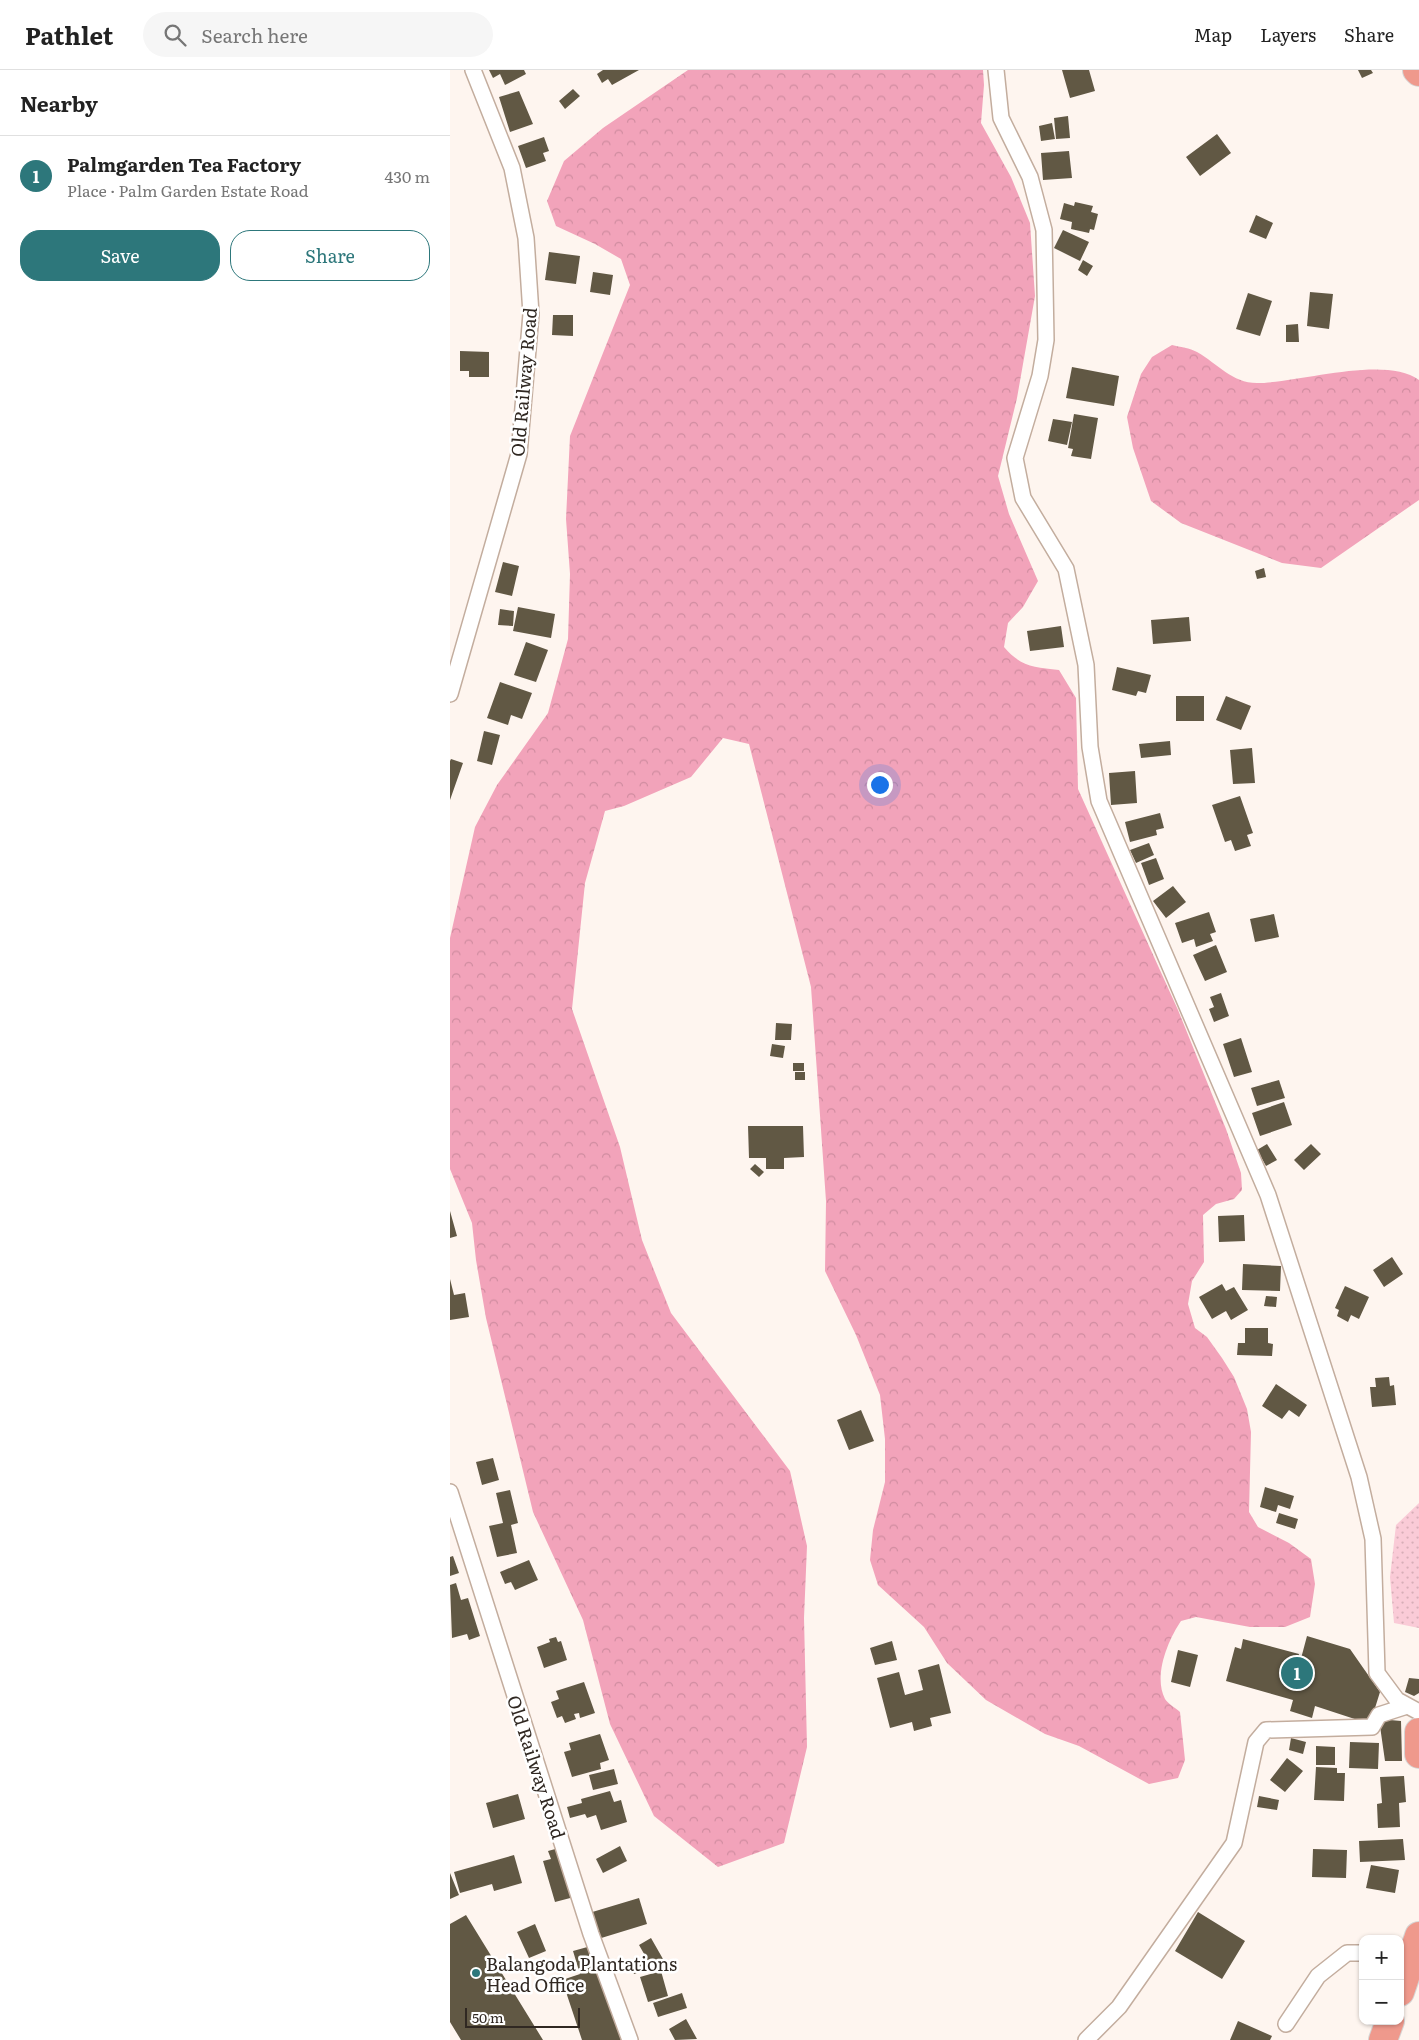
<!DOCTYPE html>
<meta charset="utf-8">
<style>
:root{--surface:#fff;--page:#f6f6f6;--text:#222;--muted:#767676;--line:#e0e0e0;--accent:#2d777b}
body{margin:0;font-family:Literata,serif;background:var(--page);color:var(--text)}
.controls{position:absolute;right:15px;bottom:15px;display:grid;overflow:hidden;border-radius:10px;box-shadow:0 1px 4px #0004}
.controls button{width:45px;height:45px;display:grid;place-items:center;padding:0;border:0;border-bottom:1px solid var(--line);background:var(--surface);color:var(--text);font:25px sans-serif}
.scale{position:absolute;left:15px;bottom:12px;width:115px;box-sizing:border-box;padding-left:5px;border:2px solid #302822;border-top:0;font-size:14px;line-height:18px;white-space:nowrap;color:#302822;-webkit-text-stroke:4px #fff;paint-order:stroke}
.you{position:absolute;left:429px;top:714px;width:18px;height:18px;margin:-12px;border:4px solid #fff;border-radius:50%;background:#1a73e8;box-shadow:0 0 0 8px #1a73e833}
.badge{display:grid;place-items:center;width:32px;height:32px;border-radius:50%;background:var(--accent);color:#fff;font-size:16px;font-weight:700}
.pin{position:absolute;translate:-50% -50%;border:2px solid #fff;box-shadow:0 1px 5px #0006}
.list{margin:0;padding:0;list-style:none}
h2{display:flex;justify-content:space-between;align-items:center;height:65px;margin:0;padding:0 20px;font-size:21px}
h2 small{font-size:16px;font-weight:400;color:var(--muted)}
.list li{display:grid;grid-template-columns:32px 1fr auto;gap:15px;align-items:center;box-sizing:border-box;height:80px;padding:0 20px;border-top:1px solid var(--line)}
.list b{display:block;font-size:19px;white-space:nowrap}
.list p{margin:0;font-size:16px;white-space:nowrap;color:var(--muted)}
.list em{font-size:16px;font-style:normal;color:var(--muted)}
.actions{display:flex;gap:10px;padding:15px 20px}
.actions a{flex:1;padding:11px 0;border:1px solid var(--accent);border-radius:20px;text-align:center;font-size:18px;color:var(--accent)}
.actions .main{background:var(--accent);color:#fff}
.icon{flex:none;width:28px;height:28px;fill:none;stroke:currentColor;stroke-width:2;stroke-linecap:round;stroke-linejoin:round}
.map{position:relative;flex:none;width:969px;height:1970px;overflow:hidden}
header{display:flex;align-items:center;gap:30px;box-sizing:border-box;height:70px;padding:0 25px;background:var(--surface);border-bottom:1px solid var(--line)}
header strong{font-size:24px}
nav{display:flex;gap:28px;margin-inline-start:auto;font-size:18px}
.search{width:350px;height:45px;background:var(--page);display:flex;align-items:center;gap:12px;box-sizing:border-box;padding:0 18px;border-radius:28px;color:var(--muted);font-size:19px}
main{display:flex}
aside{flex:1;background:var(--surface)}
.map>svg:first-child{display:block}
.grass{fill:url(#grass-dots)}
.forest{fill:url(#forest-crowns)}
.building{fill:#615844}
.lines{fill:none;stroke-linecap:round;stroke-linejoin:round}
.street-casing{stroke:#c3ad9e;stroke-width:18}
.highway-casing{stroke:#d6d4d3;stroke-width:30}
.street{stroke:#fff;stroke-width:15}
.highway{stroke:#ef998c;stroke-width:28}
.poi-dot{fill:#2d777b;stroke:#fff;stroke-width:2}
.labels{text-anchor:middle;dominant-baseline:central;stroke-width:5;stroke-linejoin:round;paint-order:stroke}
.street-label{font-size:18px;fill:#302822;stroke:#fff}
.poi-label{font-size:18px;fill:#302822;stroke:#fff;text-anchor:start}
</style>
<header>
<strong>Pathlet</strong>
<div class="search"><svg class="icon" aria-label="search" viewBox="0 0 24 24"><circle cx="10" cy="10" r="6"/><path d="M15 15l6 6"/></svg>Search here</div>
<nav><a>Map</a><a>Layers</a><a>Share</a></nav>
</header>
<main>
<aside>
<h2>Nearby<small></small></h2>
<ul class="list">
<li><span class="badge">1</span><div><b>Palmgarden Tea Factory</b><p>Place · Palm Garden Estate Road</p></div><em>430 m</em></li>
</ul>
<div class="actions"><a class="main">Save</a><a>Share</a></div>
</aside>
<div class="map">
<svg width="969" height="1970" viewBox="0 0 969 1970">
<defs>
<pattern id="grass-dots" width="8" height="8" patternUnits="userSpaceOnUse" patternTransform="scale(1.25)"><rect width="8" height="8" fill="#facbd7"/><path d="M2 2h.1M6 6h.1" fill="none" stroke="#d7aeb8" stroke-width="1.8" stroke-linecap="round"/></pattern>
<pattern id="forest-crowns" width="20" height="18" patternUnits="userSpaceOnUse" patternTransform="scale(1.25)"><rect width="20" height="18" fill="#f2a3ba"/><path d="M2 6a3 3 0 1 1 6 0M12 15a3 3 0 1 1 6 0" fill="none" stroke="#d08ca0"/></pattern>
</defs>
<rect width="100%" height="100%" fill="#fef5ef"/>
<!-- grass -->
<path class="grass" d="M969,1433V1558L944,1553L940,1507L946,1455Z"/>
<!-- forest -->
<path class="forest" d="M238,0H533L534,15L531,53L561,107L580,153L585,226L567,328L548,406L559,444L588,511L573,537L558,553L554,577C571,597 584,597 609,600L626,628L628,719L728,940L776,1059L791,1103L792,1120L784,1129L766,1134L753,1145L754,1192L742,1211L738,1234L745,1258L757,1267L772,1288L784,1307L797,1339L801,1362L799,1442L808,1457L839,1473L861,1489L865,1514L860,1547L835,1557H800L746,1547L731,1551C718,1570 703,1606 715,1629C718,1634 726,1638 730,1642L735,1690L728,1708L699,1714L629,1676L595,1664L536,1630L497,1593L474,1557L428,1515L420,1490L423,1460L435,1412V1369L430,1325L406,1265L375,1201L376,1131L361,917L299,674L273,668L241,707L174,736L155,741L135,813L122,939L170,1077L192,1170L221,1243L340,1401L357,1476L354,1548L357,1677L334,1773L268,1797L204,1746L160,1654L133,1550L83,1442L36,1248L26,1190L22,1153L0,1099V868L25,757L47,715L98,643L118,569L120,504L116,449L120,366L180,215L171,189L145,174L106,156L97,131L114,91L153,58Z
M722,275C730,277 740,278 747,282C768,294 782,313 807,313C850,313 934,285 969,310V430L871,498L832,493L731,453L701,431L683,378L677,347L691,304L702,287Z"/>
<!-- building -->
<path class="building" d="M39,0H74L76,4L55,15L50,4L43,8Z
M189,0L162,15L158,9L152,13L147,4L153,0Z
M612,0H639L645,21L620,28Z
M908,0H921L923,3L912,8Z
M123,19L130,26L115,39L109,31Z
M69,21L83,54L60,62L49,27Z
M618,46L620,68L606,69L604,48Z
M602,53L605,69L591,71L589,56Z
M767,64L781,83L750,106L736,87Z
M94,67L99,81L93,83L96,91L76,98L68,76Z
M619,81L622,108L593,110L591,83Z
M625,132L643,136L641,142L648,144L644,160L640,159L639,163L621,159L622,152L610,149L614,133L624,136Z
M806,145L823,153L816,169L799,162Z
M613,160L639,172L630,191L604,178Z
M99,182L130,186L126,214L95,210Z
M633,190L643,196L637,206L628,200Z
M143,202L163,205L160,225L140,222Z
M860,222L883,224L879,259L857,256Z
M798,223L822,231L810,266L786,259Z
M103,245H123V266L102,265Z
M848,254L849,272H836V255Z
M10,281L39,282V307H19V301H10Z
M622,297L669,306L664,336L616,328Z
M624,344L648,348L641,389L621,386L623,379L618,378Z
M603,349L622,352L617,375L598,371Z
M53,492L69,496L62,526L45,522Z
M814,498L816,507L807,509L805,501Z
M68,537L105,544L101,568L63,561Z
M50,539L64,541L63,556L48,555Z
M739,547L741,571L703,574L701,550Z
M611,556L614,577L580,581L577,561Z
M76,572L98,580L86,612L64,605Z
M667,597L701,605L696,623L688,621L686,626L662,620Z
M50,612L82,623L72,649L61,645L58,655L37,648Z
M726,626H754V651H726Z
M776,626L801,636L791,660L766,650Z
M34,661L50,665L42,695L27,691Z
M720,671L721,685L691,688L689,674Z
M802,678L805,713L783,714L780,680Z
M1,689L13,693L0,730V691Z
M685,701L687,733L661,735L659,703Z
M790,726L803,763L797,765L801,776L785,781L781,770L775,772L762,735Z
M710,743L714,758L706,760L707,765L680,772L675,752Z
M699,773L704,785L686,793L680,780Z
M706,788L714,809L699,815L691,793Z
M723,816L736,832L716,848L703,831Z
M759,842L766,862L760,864L763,871L746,877L744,869L732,873L725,853Z
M824,844L829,867L805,872L800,849Z
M766,875L777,902L755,911L743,885Z
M771,923L779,946L764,952L759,939L764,937L760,927Z
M326,953L342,954L341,970H325Z
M791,968L802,1002L784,1007L773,974Z
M322,974L335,976L333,988L320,986Z
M343,993H354V1001H343Z
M345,1002H355V1010H345Z
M829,1010L835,1028L807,1036L801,1018Z
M834,1032L842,1055L810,1066L802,1043Z
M298,1056H353L354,1087L334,1088V1099H316V1088H299Z
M817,1074L827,1090L816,1096L807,1080Z
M861,1074L871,1084L854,1100L844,1090Z
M305,1094L314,1102L309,1107L300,1099Z
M0,1141L7,1166L0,1168Z
M794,1145L795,1171L769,1172L768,1146Z
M942,1187L953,1204L934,1217L923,1200Z
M793,1194L831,1196L830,1221L792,1220Z
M0,1209L4,1225L15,1223L19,1247L0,1250Z
M772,1214L776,1221L784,1217L798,1240L781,1250L776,1241L762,1249L749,1227Z
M895,1216L919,1227L909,1249L901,1245L898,1252L887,1246L889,1240L885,1238Z
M816,1226L827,1227L826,1237L814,1236Z
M795,1258H818V1273L823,1274L822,1286L787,1285L788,1273H795Z
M939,1307L940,1316L944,1315L946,1335L922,1337L920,1317H926L925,1308Z
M826,1314L857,1335L849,1347L839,1340L832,1349L812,1336Z
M411,1340L424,1371L399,1380L387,1350Z
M43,1388L49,1410L32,1415L26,1392Z
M815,1417L844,1426L840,1439L828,1435L826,1442L810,1437Z
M60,1420L68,1453L61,1455L67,1483L47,1487L39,1456L53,1453L46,1423Z
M829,1443L848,1449L845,1459L826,1453Z
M3,1486L9,1503L0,1506V1487Z
M79,1490L88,1510L65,1520L61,1512L55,1514L50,1502Z
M6,1513L11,1530L18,1528L30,1566L19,1570L17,1564L2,1568L0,1515Z
M857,1566L900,1579L930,1622L920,1654L865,1636L862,1648L840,1641L843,1630L776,1611L785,1577L791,1579L793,1569L849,1584L846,1595L849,1596Z
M106,1567L108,1572L111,1571L117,1590L94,1598L87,1577L100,1572L99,1569Z
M442,1571L447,1590L425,1595L420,1578Z
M728,1580L748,1585L740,1617L721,1612Z
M489,1594L501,1643L480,1648L482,1656L464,1661L462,1652L440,1658L427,1608L449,1602L455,1625L473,1620L468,1600Z
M959,1608L969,1609V1623L964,1626L955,1622Z
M134,1612L145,1643L130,1648L129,1643L124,1644L126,1649L115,1653L112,1646L107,1648L101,1632L109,1629L106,1621Z
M929,1649L951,1651L952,1691H935Z
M150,1664L159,1690L150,1693L151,1699L122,1707L114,1682L121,1680L119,1673Z
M841,1668L856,1672L853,1684L839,1680Z
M900,1672L929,1673L928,1699L899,1698Z
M866,1676L885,1677V1695H866Z
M837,1688L853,1701L835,1722L820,1710Z
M866,1697L887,1698V1703H895L894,1731L864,1730Z
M164,1699L168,1714L143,1720L139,1705Z
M954,1706L956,1732L949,1733L950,1757L928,1758L927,1734L932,1733L930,1707Z
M160,1721L164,1732L171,1730L177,1752L151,1760L146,1745L137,1748L135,1744L120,1748L117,1737L132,1733L131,1729Z
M68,1724L75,1749L43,1758L36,1733Z
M809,1726L829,1730L827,1740L807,1737Z
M953,1769L955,1790L910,1792L909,1771Z
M170,1776L177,1791L153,1803L146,1789Z
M109,1778L124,1827L105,1832L93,1791L101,1789L98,1781Z
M863,1779L897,1780L896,1808L862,1807Z
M64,1785L72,1813L44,1821L42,1814L10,1823L4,1802Z
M921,1795L949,1800L945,1823L916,1818Z
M0,1803L9,1825L0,1829Z
M189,1828L197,1854L148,1869L139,1843Z
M748,1842L795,1871L772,1909L725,1881Z
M16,1845L93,1970H11L0,1952V1854Z
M85,1854L96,1881L79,1888L67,1862Z
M201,1868L213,1889L201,1896L189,1875Z
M141,1876L171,1970H132L112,1910L130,1904L123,1881Z
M191,1894L193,1901L184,1904L181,1897Z
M211,1901L218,1926L198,1932L190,1907Z
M232,1923L237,1938L208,1947L203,1933Z
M236,1949L247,1969L225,1970L219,1959Z
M788,1951L822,1966L820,1970H780Z"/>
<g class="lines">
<defs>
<path id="street" d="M546,0L551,48L580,107L594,160L596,270L590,306L565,388L573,428L616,499L636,595L640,677L649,731L818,1125L909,1407L923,1469L927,1603L947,1630L969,1642
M0,624L69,384L81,244L76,168L62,98L23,0
M0,1422L141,1864L180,1970
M836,1954L868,1906L897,1883H913
M636,1970L669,1937L784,1773L806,1672L816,1660L922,1657L929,1645L957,1636"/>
<path id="highway" d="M967,0L969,2
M969,1662V1684
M950,1922L969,1866
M933,1970L940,1951"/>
</defs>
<!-- street casing -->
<use href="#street" class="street-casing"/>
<!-- highway casing -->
<use href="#highway" class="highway-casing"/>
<!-- street -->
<use href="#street" class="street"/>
<!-- highway -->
<use href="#highway" class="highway"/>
</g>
<!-- markers -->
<circle class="poi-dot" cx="26" cy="1903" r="5"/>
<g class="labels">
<!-- street labels -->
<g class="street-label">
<text transform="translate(73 312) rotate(-85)">Old Railway Road</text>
<text transform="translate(87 1697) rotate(72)">Old Railway Road</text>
</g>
<!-- poi labels -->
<g class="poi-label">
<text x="36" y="1893">Balangoda Plantations<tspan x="36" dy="21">Head Office</tspan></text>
</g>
</g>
</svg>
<div class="controls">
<button>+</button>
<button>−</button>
</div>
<div class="scale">50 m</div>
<div class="you"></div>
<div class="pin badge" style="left:847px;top:1603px">1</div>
</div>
</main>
